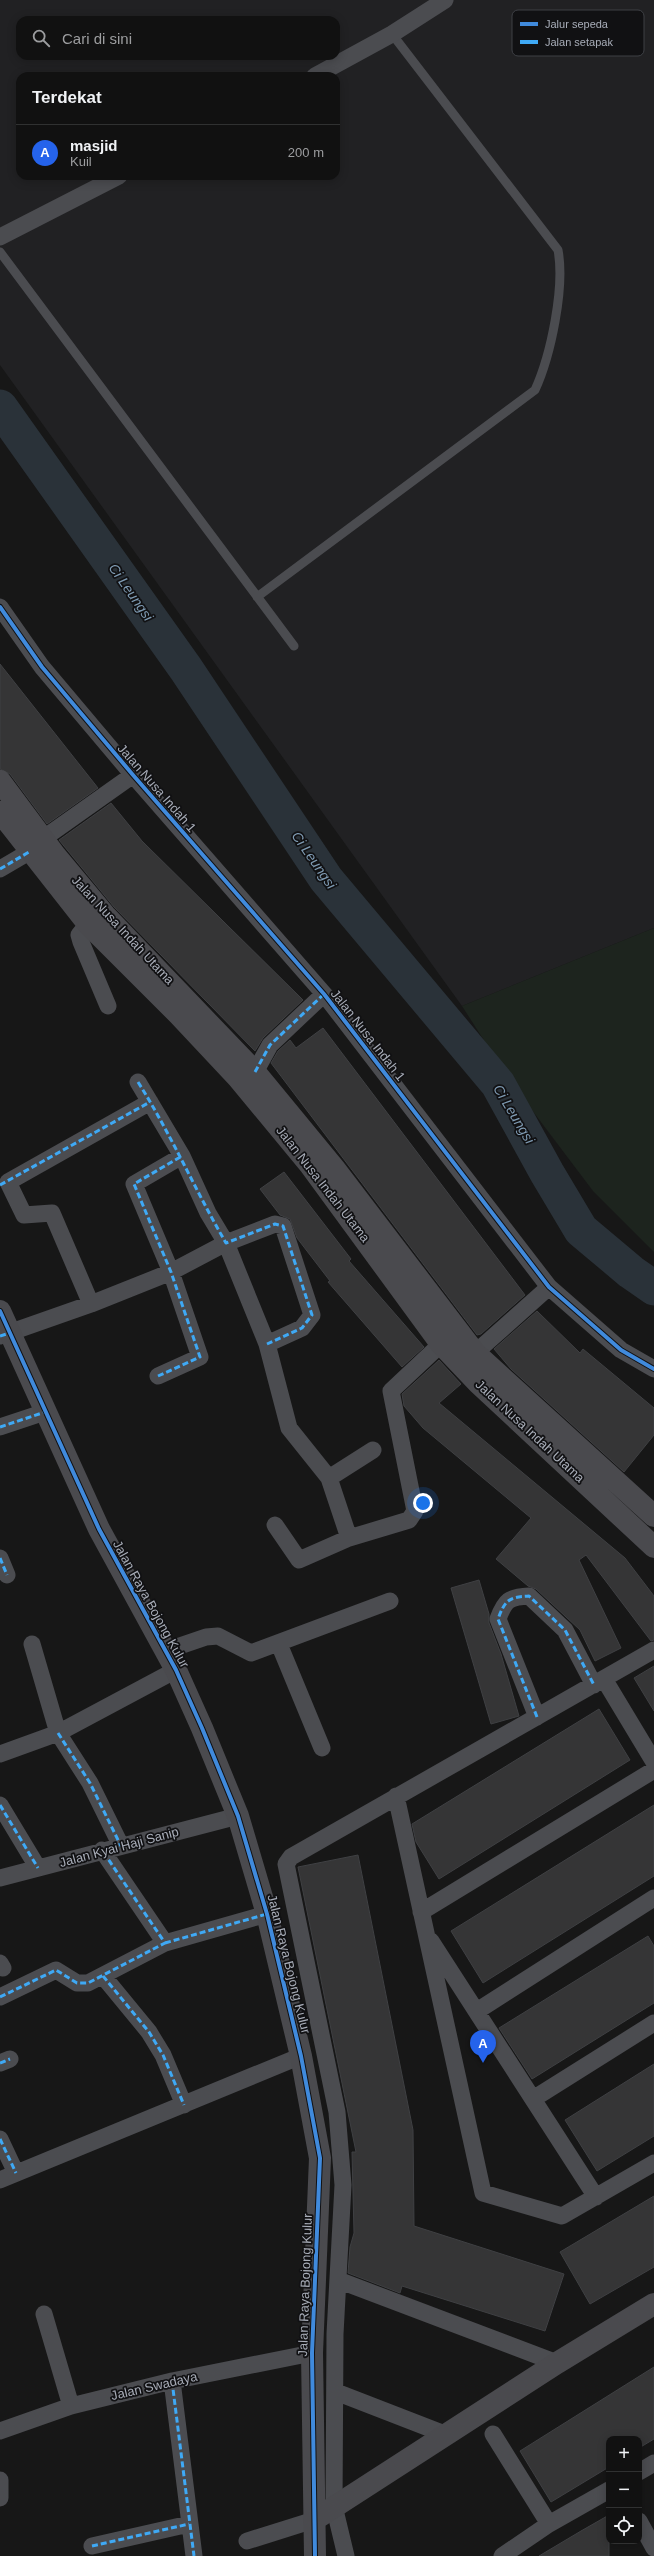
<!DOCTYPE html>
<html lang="id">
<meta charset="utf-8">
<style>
:root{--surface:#111;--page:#1e1f1f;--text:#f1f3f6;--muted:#9c9d9f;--line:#303131;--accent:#2563eb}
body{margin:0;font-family:Helvetica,sans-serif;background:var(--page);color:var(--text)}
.controls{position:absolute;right:12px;bottom:12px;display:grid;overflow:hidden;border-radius:8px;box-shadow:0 2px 10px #0003}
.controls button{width:36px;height:36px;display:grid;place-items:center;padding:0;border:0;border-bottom:1px solid var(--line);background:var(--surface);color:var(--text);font:20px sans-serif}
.you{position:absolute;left:423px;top:1503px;width:14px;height:14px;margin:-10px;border:3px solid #fff;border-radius:50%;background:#1a73e8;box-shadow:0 0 0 6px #1a73e833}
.badge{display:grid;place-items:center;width:26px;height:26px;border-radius:50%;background:var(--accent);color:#fff;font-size:13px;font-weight:700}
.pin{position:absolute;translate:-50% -33px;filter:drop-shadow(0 1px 2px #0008)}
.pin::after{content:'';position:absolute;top:21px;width:14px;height:12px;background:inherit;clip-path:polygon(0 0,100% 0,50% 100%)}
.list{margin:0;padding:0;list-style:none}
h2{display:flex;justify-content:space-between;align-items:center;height:52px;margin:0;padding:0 16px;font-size:17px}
h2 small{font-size:13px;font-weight:400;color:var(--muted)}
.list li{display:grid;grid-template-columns:26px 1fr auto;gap:12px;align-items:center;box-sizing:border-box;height:56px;padding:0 16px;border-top:1px solid var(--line)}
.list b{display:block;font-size:15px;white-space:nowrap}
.list p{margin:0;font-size:13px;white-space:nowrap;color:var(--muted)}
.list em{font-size:13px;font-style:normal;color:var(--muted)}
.icon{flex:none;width:22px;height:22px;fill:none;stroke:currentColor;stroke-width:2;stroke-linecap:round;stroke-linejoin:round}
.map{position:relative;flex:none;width:654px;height:2556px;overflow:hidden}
.search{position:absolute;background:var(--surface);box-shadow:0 2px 10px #0003;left:16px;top:16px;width:324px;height:44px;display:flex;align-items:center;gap:10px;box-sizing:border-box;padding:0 14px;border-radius:12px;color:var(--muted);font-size:15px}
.panel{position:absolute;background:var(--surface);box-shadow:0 2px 10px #0003;left:16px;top:72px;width:324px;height:108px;border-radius:12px}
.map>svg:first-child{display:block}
.built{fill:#212123;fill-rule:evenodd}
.green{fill:#1d241e}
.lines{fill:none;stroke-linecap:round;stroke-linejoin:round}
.river{stroke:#2a3239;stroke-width:35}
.building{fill:#353536;stroke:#3f4043}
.lane{stroke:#4b4c50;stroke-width:9}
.street{stroke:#4b4c50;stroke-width:17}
.secondary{stroke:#4a4a4e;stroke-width:22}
.quiet{stroke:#3fa9f5;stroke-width:3;stroke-dasharray:6 3;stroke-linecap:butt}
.cycleway-casing{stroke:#111113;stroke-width:6}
.cycleway{stroke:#408adc;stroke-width:4}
.labels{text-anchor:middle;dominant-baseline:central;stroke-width:3.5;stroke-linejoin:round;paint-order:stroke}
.street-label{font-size:13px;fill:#a8adb8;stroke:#111113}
.water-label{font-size:14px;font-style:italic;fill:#7f9bb3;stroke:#111113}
.key{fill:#111113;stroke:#3e4045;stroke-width:1}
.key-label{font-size:11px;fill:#a8adb8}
</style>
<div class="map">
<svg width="654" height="2556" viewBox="0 0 654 2556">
<rect width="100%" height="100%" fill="#171717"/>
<!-- built -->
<path class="built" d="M0,0H654V928L462,1006L0,365ZM20,20H336V56H20ZM20,76H336V176H20Z"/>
<!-- green -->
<path class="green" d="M654,928V1252L593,1191L510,1081L462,1006Z"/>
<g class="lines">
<!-- river -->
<path class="river" d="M0,407L186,669L326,879L498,1084L547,1173L581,1230L631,1272L654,1288"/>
</g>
<!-- building -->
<path class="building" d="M0,664L98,788L47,824L10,774L0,769Z
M111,803L142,841L303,1000L263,1038L255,1051L114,907L59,840Z
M323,1028L525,1295L481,1334L477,1335L271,1063L278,1051L290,1040L296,1048Z
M284,1172L351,1259L349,1261L424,1347L402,1367L328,1282L330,1281L297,1238L290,1219L280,1215L260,1189Z
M537,1311L580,1353L583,1349L654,1408V1435L624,1472L511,1369L494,1349Z
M439,1360L461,1384L439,1403L625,1558L654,1596V1640L651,1641L586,1555L579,1560L621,1648L595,1661L580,1630L536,1589L528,1586L496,1559L531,1518L423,1428L404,1406L402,1394Z
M479,1580L489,1614V1623L501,1654L519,1716L491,1724L451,1588Z
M654,1666V1711L634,1678Z
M599,1709L630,1760L439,1879L416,1842L412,1824Z
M654,1805V1876L483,1983L451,1931Z
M358,1855L413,2130L414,2226L564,2274L545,2331L402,2286L400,2293L348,2273L350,2247L354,2233L352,2152H356L298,1867Z
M648,1936L654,1946V2003L532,2079L499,2028Z
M654,2064V2136L597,2171L565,2120Z
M654,2196V2267L590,2304L560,2252Z
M654,2367V2439L639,2448V2439H609V2467L551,2502L520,2451Z
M609,2515V2556H539L581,2531Z"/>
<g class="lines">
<!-- lane -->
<path class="lane" d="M0,252L294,646
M257,597L535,390C551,355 565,287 558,250L392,34"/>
<!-- street -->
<path class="street" d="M315,76L392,34L445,0
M0,237L119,176
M0,607L42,667L133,775L324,994L549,1287L621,1350L654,1369
M44,838L133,775
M0,869L29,852
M88,924L79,935L81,942L108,1006
M255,1072L270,1045L324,994
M138,1082L182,1156L208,1213L226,1243L267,1344L289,1428L329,1478L349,1538L409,1520L415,1511L391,1391L441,1344
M91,1304L52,1213L24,1215L8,1182L150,1102
M0,1336L91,1304L171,1272L226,1243L275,1224L283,1226L312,1315L302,1328L267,1344
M475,1353L549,1287
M158,1376L200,1357L171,1272L134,1184L182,1156
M0,1427L45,1412
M329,1478L373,1450
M275,1525L299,1560L349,1538
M0,1558L7,1575
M32,1644L58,1733L90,1783L121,1846
M279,1644L322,1748
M165,1651L206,1637L218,1636L251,1653L390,1601
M604,1679L654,1762
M537,1717L498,1619C505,1600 509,1597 529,1596L565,1630L594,1685
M0,1754L58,1733L176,1670
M396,1796L483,2193L562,2216L654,2163
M0,1805L38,1868
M0,1878L238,1816
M421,1912L654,1770
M431,1941L596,2197
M165,1943L267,1914
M0,1963L3,1968
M103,1976L149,2032L163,2055L184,2105
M0,1997L56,1970L77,1983H88L165,1943L102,1850
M477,2011L654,1898
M0,2063L10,2059
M533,2099L654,2023
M0,2139L16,2173
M0,2180L301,2056
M338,2280L557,2363
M44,2314L71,2406
M172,2381L194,2556
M336,2392L447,2435
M0,2431L71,2406L172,2381L312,2353
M493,2434L549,2524
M639,2472L654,2463
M0,2480V2498
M639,2521L654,2548
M247,2541L314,2520
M92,2546L189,2524
M346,2556L334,2506L335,2334L343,2185L337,2112L286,1864L291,1857L654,1650
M502,2556L549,2524L609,2490"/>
<!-- secondary -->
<path class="secondary" d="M0,781L55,855L105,915L255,1072L334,1168L475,1353L654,1516
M0,812L88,924L178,1014L238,1078L310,1165L441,1344L478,1383L654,1547
M0,1311L99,1529L176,1670L202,1728L238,1816L267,1914L301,2056L320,2158L312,2353L315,2556
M314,2520L557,2363L654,2304"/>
<!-- quiet -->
<path class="quiet" d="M0,869L29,852
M255,1072L270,1045L324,994
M138,1082C171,1134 195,1190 226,1243L275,1224L283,1226L312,1315L302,1328L267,1344
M0,1185L150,1102
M0,1336L10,1333
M158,1376L200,1357L171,1272L134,1184L182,1156
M0,1427L45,1412
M0,1558L7,1575
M537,1717L498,1619C505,1600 509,1597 529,1596L565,1630L594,1685
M58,1733L90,1783L121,1846
M0,1805L38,1868
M165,1943L267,1914
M103,1976L149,2032L163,2055L184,2105
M0,1997L56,1970L77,1983H88L165,1943L102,1850
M0,2063L10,2059
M0,2139L16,2173
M172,2381L194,2556
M92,2546L189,2524"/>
<defs>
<path id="cycleway" d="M0,607L42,667L133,775L324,994L549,1287L621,1350L654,1369
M0,1311L99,1529L176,1670L202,1728L238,1816L267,1914L301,2056L320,2158L312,2353L315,2556"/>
</defs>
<!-- cycleway casing -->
<use href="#cycleway" class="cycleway-casing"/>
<!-- cycleway -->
<use href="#cycleway" class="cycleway"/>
</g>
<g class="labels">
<!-- street labels -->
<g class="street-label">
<text transform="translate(157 788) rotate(49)">Jalan Nusa Indah 1</text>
<text transform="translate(123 930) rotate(47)">Jalan Nusa Indah Utama</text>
<text transform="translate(368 1035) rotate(52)">Jalan Nusa Indah 1</text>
<text transform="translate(323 1184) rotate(52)">Jalan Nusa Indah Utama</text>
<text transform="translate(530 1431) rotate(43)">Jalan Nusa Indah Utama</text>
<text transform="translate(151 1604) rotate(61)">Jalan Raya Bojong Kulur</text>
<text transform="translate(119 1847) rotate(-15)">Jalan Kyai Haji Sanip</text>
<text transform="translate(289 1964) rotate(76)">Jalan Raya Bojong Kulur</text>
<text transform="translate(305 2285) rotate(-88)">Jalan Raya Bojong Kulur</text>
<text transform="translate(154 2386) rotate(-13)">Jalan Swadaya</text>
</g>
<!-- water labels -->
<g class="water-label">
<text transform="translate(131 592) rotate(55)">Ci Leungsi</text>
<text transform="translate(314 860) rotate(55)">Ci Leungsi</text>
<text transform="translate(514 1114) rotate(59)">Ci Leungsi</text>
</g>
</g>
<!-- legend -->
<rect x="512" y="10" width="132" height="46" rx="6" class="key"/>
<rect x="520" y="22" width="18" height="4" fill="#408adc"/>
<rect x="520" y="40" width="18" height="4" fill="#3fa9f5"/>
<g class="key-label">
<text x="545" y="28">Jalur sepeda</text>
<text x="545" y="46">Jalan setapak</text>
</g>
</svg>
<div class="controls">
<button>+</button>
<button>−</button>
<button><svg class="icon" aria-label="locate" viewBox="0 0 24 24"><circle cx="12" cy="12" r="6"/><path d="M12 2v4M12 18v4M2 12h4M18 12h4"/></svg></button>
</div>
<div class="you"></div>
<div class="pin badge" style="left:483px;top:2063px">A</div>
<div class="search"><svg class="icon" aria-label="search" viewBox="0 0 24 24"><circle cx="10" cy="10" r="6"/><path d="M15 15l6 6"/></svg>Cari di sini</div>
<section class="panel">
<h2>Terdekat<small></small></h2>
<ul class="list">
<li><span class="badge">A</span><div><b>masjid</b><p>Kuil</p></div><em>200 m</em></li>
</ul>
</section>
</div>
